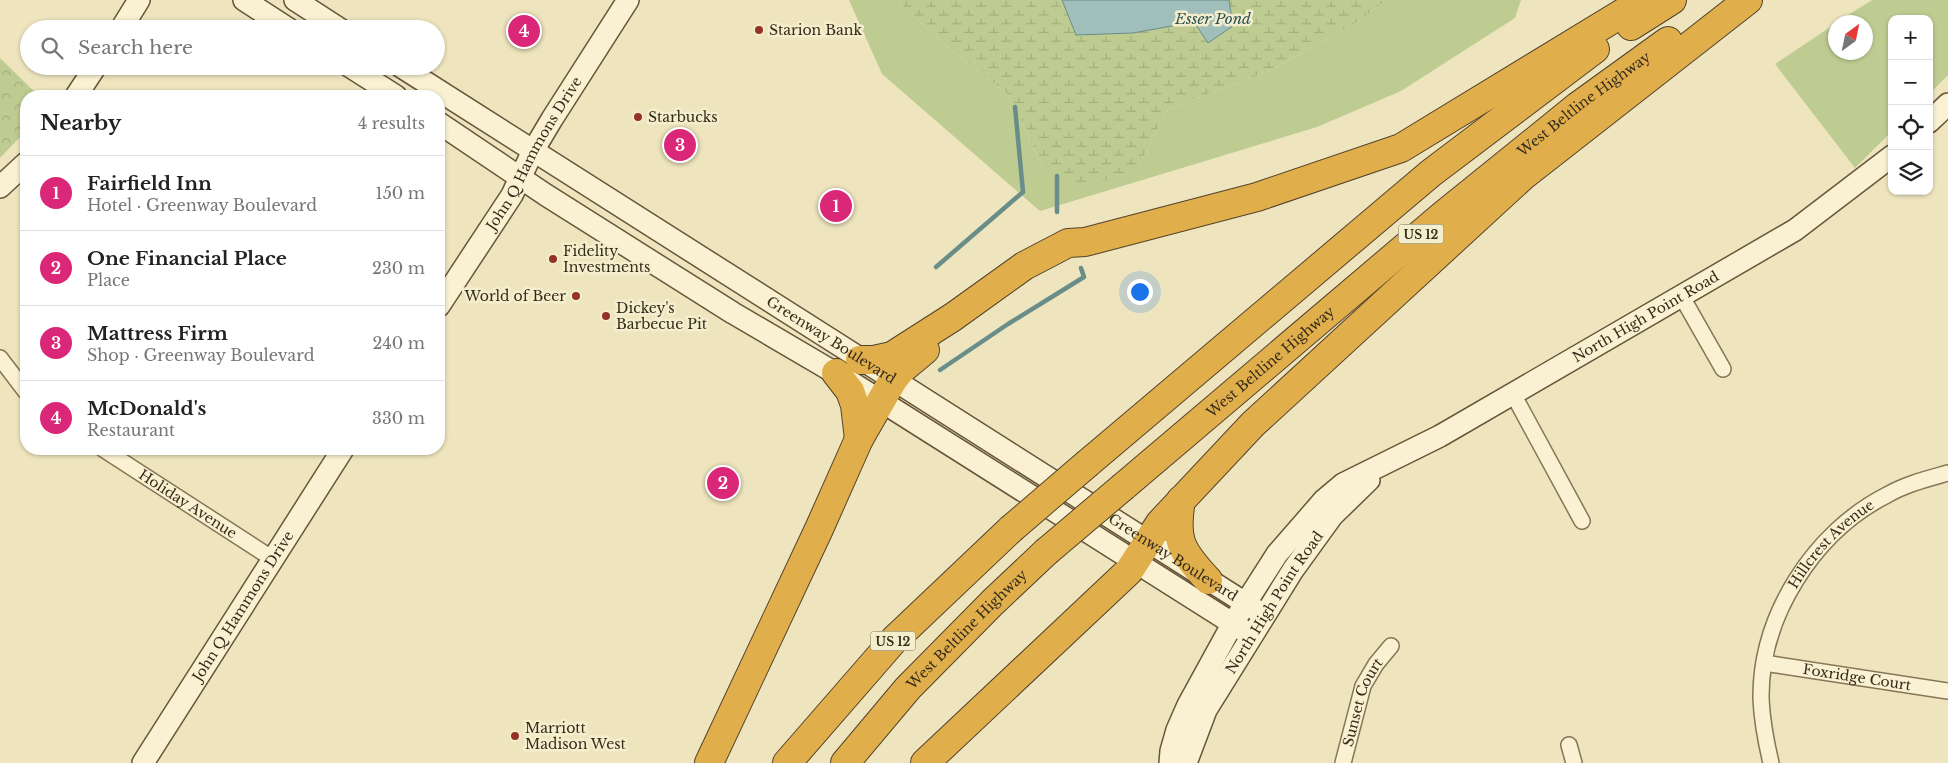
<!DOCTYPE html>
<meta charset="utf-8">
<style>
:root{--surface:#fff;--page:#f2f2f2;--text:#222;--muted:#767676;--line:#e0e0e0;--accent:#db2777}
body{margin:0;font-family:"Libre Baskerville",serif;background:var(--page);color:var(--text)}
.controls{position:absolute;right:15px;top:15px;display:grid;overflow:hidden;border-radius:10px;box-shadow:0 1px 4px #0004}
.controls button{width:45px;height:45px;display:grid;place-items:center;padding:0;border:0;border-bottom:1px solid var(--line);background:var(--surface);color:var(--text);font:25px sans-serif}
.compass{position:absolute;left:1828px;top:15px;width:45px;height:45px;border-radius:50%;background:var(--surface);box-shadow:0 1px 4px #0004;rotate:33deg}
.you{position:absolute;left:1139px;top:291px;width:18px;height:18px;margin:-12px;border:4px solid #fff;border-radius:50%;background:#1a73e8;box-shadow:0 0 0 8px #1a73e833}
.badge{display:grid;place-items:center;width:32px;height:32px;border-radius:50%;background:var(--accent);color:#fff;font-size:16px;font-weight:700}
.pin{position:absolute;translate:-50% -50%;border:2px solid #fff;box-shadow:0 1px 5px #0006}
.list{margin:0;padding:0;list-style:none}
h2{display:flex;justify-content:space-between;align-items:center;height:65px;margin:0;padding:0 20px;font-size:21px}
h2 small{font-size:16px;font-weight:400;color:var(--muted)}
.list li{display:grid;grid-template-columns:32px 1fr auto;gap:15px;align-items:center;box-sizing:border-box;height:75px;padding:0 20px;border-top:1px solid var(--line)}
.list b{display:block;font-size:19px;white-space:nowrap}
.list p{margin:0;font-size:16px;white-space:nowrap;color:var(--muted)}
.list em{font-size:16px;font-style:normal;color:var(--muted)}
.icon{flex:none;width:28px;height:28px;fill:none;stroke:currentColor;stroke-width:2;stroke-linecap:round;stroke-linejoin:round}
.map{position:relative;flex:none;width:1948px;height:763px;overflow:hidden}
.search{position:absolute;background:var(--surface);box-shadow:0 1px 4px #0004;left:20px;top:20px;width:425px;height:55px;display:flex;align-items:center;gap:12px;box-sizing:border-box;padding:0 18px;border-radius:28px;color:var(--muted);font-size:19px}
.panel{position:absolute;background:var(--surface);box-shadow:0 1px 4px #0004;left:20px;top:90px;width:425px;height:365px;border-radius:20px}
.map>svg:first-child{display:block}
.grass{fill:#becc92}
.forest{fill:url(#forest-crowns)}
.wetland{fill:url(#wetland-marsh)}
.water{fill:#a1bfba;stroke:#698d88}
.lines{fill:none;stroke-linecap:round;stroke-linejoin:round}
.stream{stroke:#698d88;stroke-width:4.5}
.street-casing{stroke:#867556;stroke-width:18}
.secondary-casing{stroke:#67563a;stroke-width:24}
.highway-casing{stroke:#53422b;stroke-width:30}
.street{stroke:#f9f1d1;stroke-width:15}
.secondary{stroke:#f9f1d1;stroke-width:21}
.highway{stroke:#e0af4c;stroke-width:28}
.highway-bridge-casing{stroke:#53422b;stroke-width:30;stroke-linecap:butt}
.highway-bridge{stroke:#e0af4c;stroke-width:28}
.poi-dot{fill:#953226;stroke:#f5eecd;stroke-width:2}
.labels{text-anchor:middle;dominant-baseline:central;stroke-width:5;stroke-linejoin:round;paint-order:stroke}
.shield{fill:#f5eecd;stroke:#6f6650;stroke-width:1}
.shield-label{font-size:12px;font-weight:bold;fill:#352b1b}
.poi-label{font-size:14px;fill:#352b1b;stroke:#f5eecd;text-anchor:start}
.street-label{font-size:14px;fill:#352b1b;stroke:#f5eecd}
.water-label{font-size:15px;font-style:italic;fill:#2a5355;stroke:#f5eecd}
</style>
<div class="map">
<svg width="1948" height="763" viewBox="0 0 1948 763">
<defs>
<pattern id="forest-crowns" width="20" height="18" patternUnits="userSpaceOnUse" patternTransform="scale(1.25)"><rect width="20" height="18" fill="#becc92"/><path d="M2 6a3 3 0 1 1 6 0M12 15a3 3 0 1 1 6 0" fill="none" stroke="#a4af7d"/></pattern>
<pattern id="wetland-marsh" width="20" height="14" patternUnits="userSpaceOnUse" patternTransform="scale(1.25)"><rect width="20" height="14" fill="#becc92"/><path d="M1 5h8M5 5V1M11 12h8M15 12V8" fill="none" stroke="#a4af7d"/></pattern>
</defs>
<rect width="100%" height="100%" fill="#eee5be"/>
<!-- grass -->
<path class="grass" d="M849,0H897L940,41L1009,95L1043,167L1134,176L1168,109L1269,71L1354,24L1387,0H1521L1515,18L1401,91L1317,127L1040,211L882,74Z
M1872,0H1948V75L1929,94V19H1892V131L1855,168L1775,64L1835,24L1836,52H1866V22H1837Z"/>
<!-- forest -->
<path class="forest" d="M0,58L39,96H26V131L0,158Z"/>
<!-- wetland -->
<path class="wetland" d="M897,0H1387L1354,24L1269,71L1168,109L1134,176L1070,186L1043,167L1009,95L940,41Z"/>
<!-- water -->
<path class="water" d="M1062,0H1229L1233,26L1208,43L1194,22L1133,33L1076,35Z"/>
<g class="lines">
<!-- stream -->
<path class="stream" d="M1057,212V176
M936,267L1023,192L1015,107
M940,370L1008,324L1084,277L1081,268"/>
<defs>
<g id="street">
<path d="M1682,297L1723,369"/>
<path d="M0,358L26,392"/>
<path d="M1513,394L1582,521"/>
<path id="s1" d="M103,449L273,559"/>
<path id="s2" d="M1764,663L1948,691"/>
<path d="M1569,745L1574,763"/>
<path id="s3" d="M1343,763L1363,686L1376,664L1391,646"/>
<path id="s4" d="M1771,763C1766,742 1762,720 1761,699C1760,616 1814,532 1887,495C1906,484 1927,479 1948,473"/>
</g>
<g id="secondary">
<path d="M244,0L289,29"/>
<path d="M295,0L340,29"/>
<path d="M121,29L139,0"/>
<path d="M349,66L396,96"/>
<path id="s5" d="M400,66L1264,615"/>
<path d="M76,96L96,66"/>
<path d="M1929,122L1948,104"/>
<path d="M439,123L546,195L733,313L854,384L1251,635"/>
<path d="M0,187L26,163"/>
<path id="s6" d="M439,306L512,195L533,151L552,119L628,0"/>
<path id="s7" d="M143,763L343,449"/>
<path id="s8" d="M1170,763L1171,751L1177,730L1188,705L1233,623L1277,554L1324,500L1343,484L1440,436L1795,230L1892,156"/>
<path id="s9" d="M1186,763L1206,710L1293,570L1332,516L1369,480"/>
</g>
<g id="highway">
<path d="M1631,26L1672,0"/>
<path d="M860,360H874L892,356L953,317L1024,266L1068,243L1085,242L1257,197L1401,148L1644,0"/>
<path d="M836,373L850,391L855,405L859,439"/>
<path d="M1088,463L1431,173L1595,49"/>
<path id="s10" d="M1124,486L1442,216L1578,106L1668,41"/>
<path d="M1181,500C1174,540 1181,551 1208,580"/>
<path d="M709,763L819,529L859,439L893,380L901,370L925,350"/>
<path d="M787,763L894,640L1011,529"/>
<path id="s11" d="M845,763L908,688L993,602L1046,552"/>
<path d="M925,763L1129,571L1160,523L1253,424L1523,176L1748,0"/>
</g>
</defs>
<!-- street casing -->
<use href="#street" class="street-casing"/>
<!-- secondary casing -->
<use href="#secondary" class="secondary-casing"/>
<!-- highway casing -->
<use href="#highway" class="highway-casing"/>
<!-- street -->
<use href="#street" class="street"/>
<!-- secondary -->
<use href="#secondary" class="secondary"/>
<!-- highway -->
<use href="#highway" class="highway"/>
<defs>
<path id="highway-bridge" d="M1011,529L1088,463
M1046,552L1124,486"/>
</defs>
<!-- highway-bridge casing -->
<use href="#highway-bridge" class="highway-bridge-casing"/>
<!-- highway-bridge -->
<use href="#highway-bridge" class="highway-bridge"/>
</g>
<!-- markers -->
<g class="poi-dot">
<circle cx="759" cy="30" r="5"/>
<circle cx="638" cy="117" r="5"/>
<circle cx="553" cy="259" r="5"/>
<circle cx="576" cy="296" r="5"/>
<circle cx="606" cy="316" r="5"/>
<circle cx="515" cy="736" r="5"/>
</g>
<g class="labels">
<!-- shield labels -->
<g class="shield">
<rect x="1398.5" y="224.5" width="45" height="19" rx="4"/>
<rect x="870.5" y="631.5" width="45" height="19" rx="4"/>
</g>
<g class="shield-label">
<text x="1421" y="234">US 12</text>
<text x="893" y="641">US 12</text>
</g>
<!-- poi labels -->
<g class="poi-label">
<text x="769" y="30">Starion Bank</text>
<text x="648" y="117">Starbucks</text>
<text x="563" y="251">Fidelity<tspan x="563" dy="16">Investments</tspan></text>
<text x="566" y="296" text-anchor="end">World of Beer</text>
<text x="616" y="308">Dickey's<tspan x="616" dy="16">Barbecue Pit</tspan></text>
<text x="525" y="728">Marriott<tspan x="525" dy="16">Madison West</tspan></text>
</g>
<!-- street labels -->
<g class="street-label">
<text stroke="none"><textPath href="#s10" startOffset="598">West Beltline Highway</textPath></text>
<text stroke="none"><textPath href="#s6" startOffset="180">John Q Hammons Drive</textPath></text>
<text stroke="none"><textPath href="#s8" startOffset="679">North High Point Road</textPath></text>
<text stroke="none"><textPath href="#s5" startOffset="511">Greenway Boulevard</textPath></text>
<text stroke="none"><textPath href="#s10" startOffset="192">West Beltline Highway</textPath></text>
<text stroke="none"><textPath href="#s1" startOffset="101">Holiday Avenue</textPath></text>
<text stroke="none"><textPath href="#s4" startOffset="241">Hillcrest Avenue</textPath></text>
<text stroke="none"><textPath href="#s5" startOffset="916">Greenway Boulevard</textPath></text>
<text stroke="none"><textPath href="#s9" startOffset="184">North High Point Road</textPath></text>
<text stroke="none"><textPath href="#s7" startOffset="186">John Q Hammons Drive</textPath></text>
<text stroke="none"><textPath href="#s11" startOffset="181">West Beltline Highway</textPath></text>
<text stroke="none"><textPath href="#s2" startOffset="94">Foxridge Court</textPath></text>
<text stroke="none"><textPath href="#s3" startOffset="64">Sunset Court</textPath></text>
</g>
<!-- water labels -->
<g class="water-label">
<text x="1213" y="18">Esser Pond</text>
</g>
</g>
</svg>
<div class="controls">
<button>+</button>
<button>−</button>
<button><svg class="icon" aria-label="locate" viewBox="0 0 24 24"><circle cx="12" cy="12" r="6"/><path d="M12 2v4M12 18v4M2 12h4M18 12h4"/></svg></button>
<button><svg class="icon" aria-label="layers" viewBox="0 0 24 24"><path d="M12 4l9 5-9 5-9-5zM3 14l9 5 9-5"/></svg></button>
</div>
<svg class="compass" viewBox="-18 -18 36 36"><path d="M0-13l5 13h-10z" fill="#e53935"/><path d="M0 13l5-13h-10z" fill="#767676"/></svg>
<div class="you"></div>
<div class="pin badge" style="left:836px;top:206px">1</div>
<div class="pin badge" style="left:723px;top:483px">2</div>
<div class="pin badge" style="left:680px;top:145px">3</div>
<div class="pin badge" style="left:524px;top:31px">4</div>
<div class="search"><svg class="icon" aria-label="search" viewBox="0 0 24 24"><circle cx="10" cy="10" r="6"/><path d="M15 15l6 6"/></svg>Search here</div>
<section class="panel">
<h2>Nearby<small>4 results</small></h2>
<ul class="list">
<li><span class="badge">1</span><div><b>Fairfield Inn</b><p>Hotel · Greenway Boulevard</p></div><em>150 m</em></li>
<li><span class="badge">2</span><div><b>One Financial Place</b><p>Place</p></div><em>230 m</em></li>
<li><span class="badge">3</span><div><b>Mattress Firm</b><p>Shop · Greenway Boulevard</p></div><em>240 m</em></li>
<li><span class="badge">4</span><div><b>McDonald's</b><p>Restaurant</p></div><em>330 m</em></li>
</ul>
</section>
</div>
